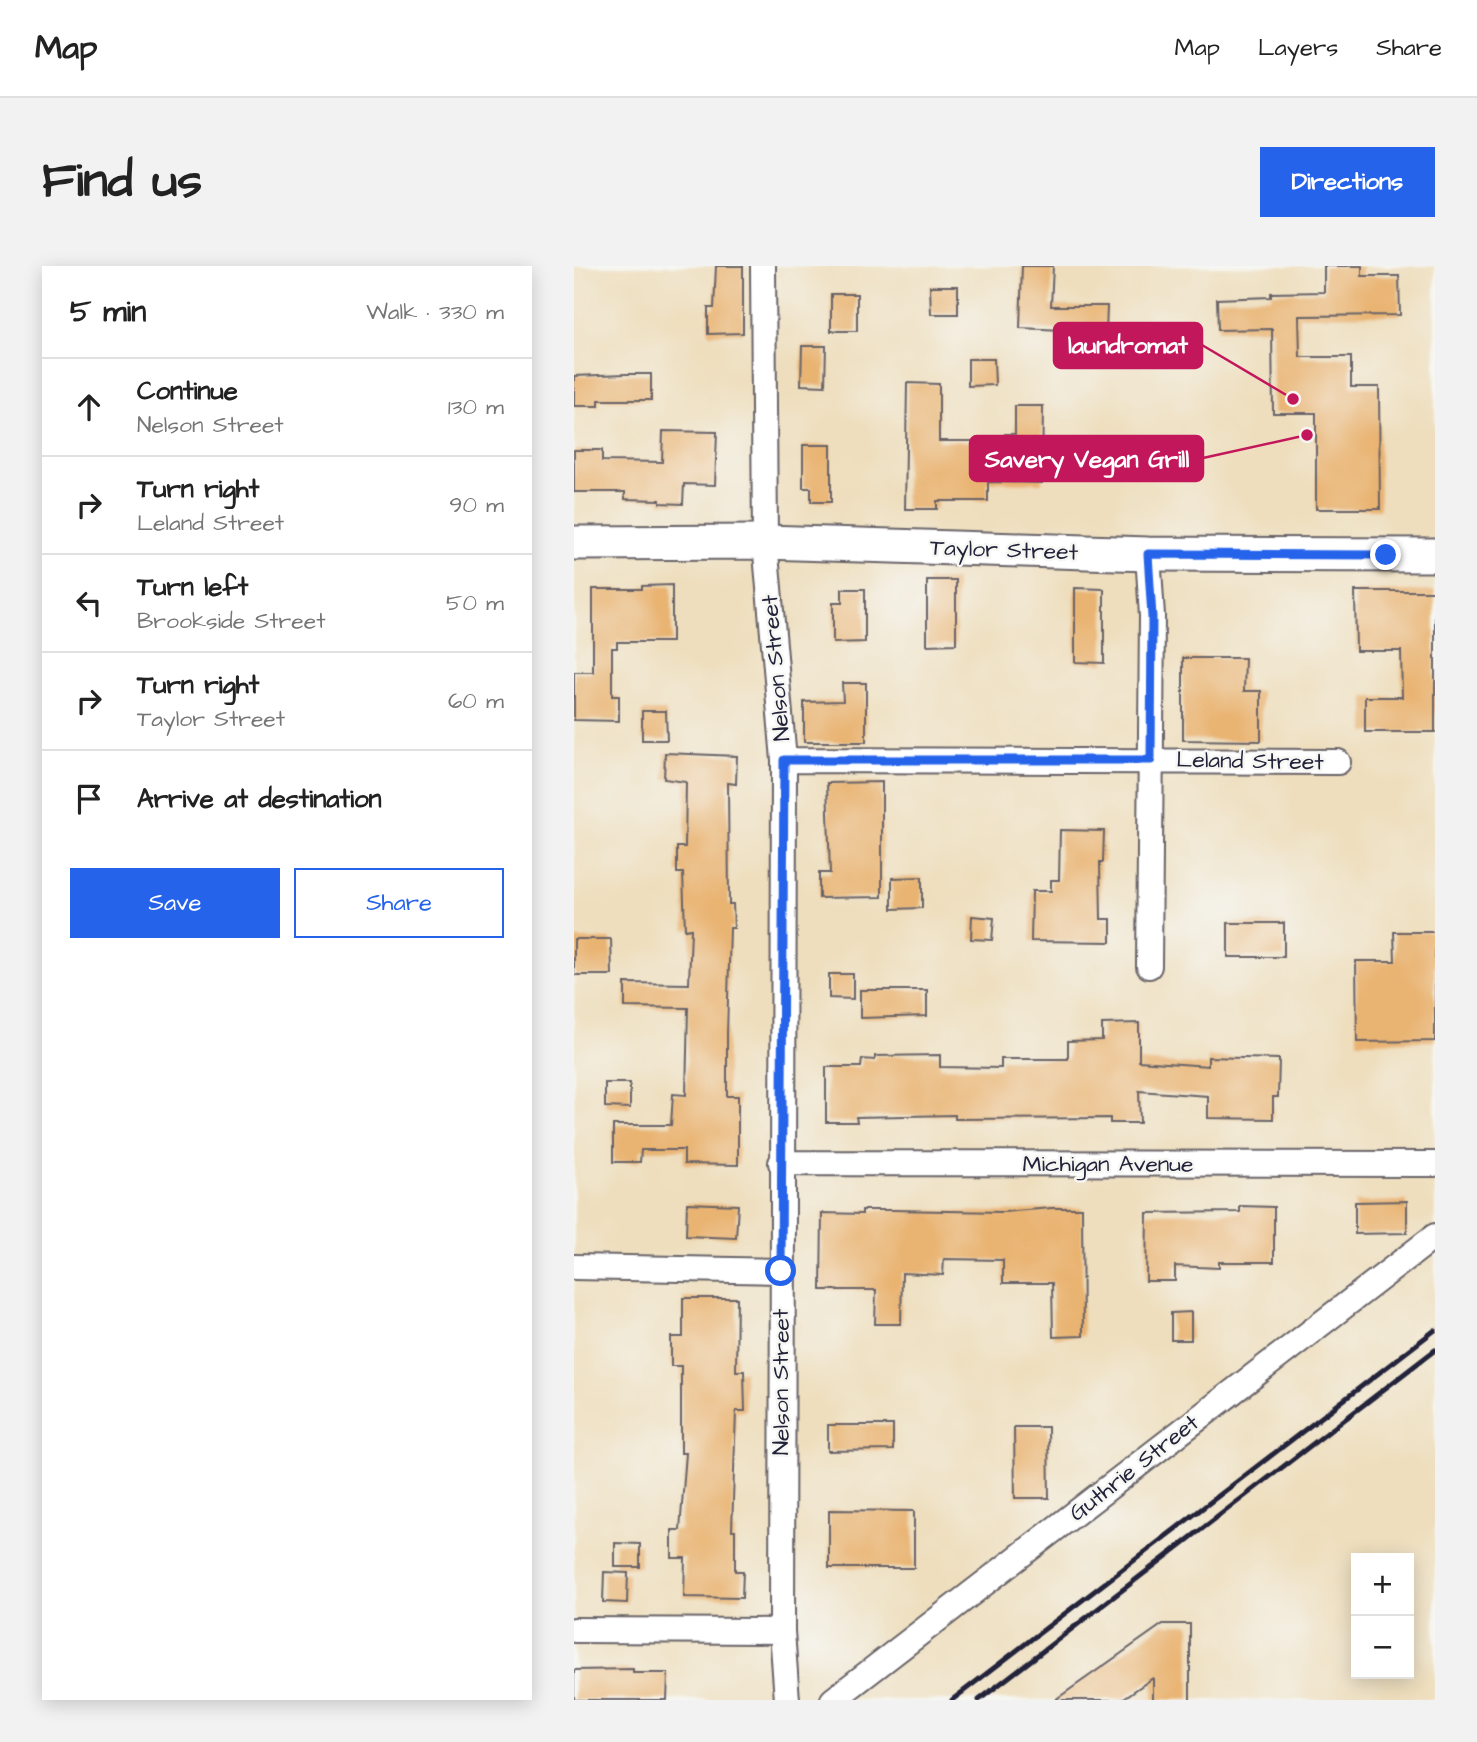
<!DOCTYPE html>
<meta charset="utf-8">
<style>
:root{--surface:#fff;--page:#f2f2f2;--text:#222;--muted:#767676;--line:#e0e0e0;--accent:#2563eb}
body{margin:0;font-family:"Architects Daughter",sans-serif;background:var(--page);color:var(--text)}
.controls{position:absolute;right:21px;bottom:21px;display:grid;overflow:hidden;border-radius:0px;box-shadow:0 4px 18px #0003}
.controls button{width:63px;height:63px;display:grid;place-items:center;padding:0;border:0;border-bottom:2px solid var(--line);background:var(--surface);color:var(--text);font:35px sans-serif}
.stop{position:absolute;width:21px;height:21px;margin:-16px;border:5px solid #2563eb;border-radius:50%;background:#fff}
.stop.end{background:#2563eb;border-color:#fff;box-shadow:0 2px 7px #0008}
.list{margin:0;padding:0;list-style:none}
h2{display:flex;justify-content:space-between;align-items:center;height:91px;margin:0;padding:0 28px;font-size:30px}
h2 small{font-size:23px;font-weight:400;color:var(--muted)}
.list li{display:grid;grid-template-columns:46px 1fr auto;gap:21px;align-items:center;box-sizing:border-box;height:98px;padding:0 28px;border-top:2px solid var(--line)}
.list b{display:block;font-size:26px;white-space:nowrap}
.list p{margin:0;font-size:23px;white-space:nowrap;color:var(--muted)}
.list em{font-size:23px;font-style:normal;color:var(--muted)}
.actions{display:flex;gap:14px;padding:21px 28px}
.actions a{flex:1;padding:16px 0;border:2px solid var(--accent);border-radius:0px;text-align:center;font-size:24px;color:var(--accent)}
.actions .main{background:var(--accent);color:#fff}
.icon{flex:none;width:38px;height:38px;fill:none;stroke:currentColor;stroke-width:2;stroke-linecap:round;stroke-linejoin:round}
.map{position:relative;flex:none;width:861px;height:1434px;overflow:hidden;border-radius:0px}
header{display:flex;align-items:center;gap:42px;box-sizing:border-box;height:98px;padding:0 35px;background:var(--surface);border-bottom:2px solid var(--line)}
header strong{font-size:33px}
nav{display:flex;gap:38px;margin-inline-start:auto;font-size:24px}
.intro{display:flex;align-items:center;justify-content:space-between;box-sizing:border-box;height:168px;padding:0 42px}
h1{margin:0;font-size:49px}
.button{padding:18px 32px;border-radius:0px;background:var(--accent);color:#fff;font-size:24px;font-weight:700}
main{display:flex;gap:42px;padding:0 42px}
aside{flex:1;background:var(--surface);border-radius:0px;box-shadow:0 4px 18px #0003}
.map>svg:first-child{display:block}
.building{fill:#e9b371}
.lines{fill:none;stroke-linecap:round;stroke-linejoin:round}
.street-casing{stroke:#696468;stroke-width:28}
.secondary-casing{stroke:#696468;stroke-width:37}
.street{stroke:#fff;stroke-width:24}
.secondary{stroke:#fff;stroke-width:33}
.rail{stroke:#22223b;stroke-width:5}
.route{stroke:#2563eb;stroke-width:9}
.labels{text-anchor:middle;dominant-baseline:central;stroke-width:5;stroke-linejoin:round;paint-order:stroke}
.street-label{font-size:23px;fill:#22223b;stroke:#f6f6f2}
.leader{fill:none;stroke:#c2185b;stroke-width:2.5}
.callout-dot{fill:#c2185b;stroke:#f6f6f2;stroke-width:2.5}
.callout{fill:#c2185b;stroke:#c2185b;stroke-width:2.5}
.callout-label{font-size:24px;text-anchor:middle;font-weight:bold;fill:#fff}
</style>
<header>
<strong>Map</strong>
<nav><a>Map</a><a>Layers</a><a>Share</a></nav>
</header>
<div class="intro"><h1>Find us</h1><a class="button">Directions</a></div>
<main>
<aside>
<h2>5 min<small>Walk · 330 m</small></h2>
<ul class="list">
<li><svg class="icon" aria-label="ahead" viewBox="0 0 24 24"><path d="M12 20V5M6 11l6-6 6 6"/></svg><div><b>Continue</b><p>Nelson Street</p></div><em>130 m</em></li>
<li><svg class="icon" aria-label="right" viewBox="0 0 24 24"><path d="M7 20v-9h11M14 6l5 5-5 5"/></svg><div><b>Turn right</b><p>Leland Street</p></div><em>90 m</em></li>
<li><svg class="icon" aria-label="left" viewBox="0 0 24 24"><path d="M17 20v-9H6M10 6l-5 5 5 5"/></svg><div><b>Turn left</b><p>Brookside Street</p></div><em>50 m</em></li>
<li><svg class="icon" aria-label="right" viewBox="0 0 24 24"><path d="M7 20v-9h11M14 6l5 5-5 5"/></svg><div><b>Turn right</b><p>Taylor Street</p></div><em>60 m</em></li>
<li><svg class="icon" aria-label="arrive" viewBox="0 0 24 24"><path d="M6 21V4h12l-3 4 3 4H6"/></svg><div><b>Arrive at destination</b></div></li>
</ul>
<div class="actions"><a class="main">Save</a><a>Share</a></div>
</aside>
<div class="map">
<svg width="861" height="1434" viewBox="0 0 861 1434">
<rect width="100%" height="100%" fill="#f6f6f2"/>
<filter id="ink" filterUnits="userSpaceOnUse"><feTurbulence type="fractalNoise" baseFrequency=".0143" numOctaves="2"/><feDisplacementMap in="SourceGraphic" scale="14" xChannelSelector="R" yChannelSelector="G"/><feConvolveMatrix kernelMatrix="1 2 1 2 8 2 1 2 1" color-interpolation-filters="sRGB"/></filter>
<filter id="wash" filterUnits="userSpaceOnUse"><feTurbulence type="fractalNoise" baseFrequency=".00686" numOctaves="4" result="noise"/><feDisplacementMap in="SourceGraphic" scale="28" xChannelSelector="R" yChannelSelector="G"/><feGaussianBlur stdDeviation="1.57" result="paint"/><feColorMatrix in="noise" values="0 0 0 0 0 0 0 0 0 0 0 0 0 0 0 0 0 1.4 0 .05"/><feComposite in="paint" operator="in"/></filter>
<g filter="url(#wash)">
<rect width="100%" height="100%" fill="#eedebd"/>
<g id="blocks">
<!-- building -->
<path class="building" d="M142,0H169V67L134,68V42H140Z
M448,0H479L477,40H533L532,66L446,62Z
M750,0H788V10H825L826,49L725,50L726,91H777V121H805L806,243H742V147H699L698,63L644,64L643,33L697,31V27L750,26Z
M356,20H384V48H357Z
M257,28H283V65H257Z
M228,80H252L251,120L227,119Z
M394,93H420L421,119L394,120Z
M52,108H77V134H25V140H0V110Z
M333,117L365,118V175H431V168H441V140H469L468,217L414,216V235H363V243H331Z
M89,165L143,166L141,219L110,218L109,238L86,237V234L51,233V226H0V184H28V195L88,196Z
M229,179H257V236H237V222H229Z
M353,314H382V378L353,379Z
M98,319V376H43V382H38V430H45V455L0,454V406H19V323H68V320Z
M501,322L530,323V397L501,396Z
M268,323H291V376L259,377V337H268Z
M781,325H861V466H791V431H828L827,385H782Z
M609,392H671L670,425H687V475L609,474Z
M268,417H292V476H230V436L269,435Z
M68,445H92L93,474H68Z
M91,487L163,490L162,518L154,517L155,638H159L160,662H156L153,768V830H164V899L110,898V884H67L66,896H39V859H97L99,828L112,829L114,742L51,741V717L115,718L117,663L111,664L109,607H103V581H111L112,516L90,513Z
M308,516V631L245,632V607H256L253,517Z
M486,564L530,565L529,596H526L527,653H537V676L457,675L458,625H477V614H485Z
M348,611V642L318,643V612Z
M398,650L420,652L418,674L397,673Z
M654,657H710V691H654Z
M820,666H861V775L783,776L782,695H821Z
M0,673H37L38,709H0Z
M255,708H279V733L255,732Z
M286,724H353V750L286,752Z
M565,757V795L634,800V791L705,793L704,831H699V853L634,852V830L565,825L566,857H536V852L381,853V849L282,851L283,856H252V801H287L288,793L301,794V790L366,789V801L427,802V793H494V775L528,774V758Z
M31,817H56V842L31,841Z
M833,935V967L781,968V936Z
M113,937L164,939L162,972L112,970Z
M666,940L700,941V996H645V1002L601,1000V1015H572L573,947L666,946Z
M478,942H508L509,1070L479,1071L478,1017H429V994L370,993L369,1009L328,1007L327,1058H301L302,1024H247L248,947L288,948V944H318L429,946Z
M109,1032H163L162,1105H170L171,1145H162L158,1264H161V1305H169L168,1332L110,1331L111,1292H98V1264H106L112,1187H107V1100H97V1071H109Z
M617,1046V1074H597V1047Z
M254,1159H319V1184L254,1185Z
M440,1161H474L475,1232H441Z
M255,1244L340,1245V1302H255Z
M41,1277L66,1278V1301H41Z
M30,1306L54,1307L53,1337L29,1336Z
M589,1358H616V1434H579V1412L547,1434H481Z
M59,1403V1407H94L93,1434H0V1404Z"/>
</g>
</g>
<g filter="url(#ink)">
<use href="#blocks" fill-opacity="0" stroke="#696468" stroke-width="2"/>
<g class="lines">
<defs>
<path id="street" d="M189,0L191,276L210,494L208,1365L213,1434
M574,288L578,350L575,700
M210,494L764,496
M207,897L861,898
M0,1001L207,1005
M0,1364L208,1365
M259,1434L861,970"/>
<path id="secondary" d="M0,277L191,276L574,288L861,289"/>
</defs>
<!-- street casing -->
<use href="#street" class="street-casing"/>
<!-- secondary casing -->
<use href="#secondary" class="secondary-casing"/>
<!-- street -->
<use href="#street" class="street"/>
<!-- secondary -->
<use href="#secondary" class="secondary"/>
<!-- rail -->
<path class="rail" d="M378,1434L861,1064
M405,1434L861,1084"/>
</g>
</g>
<g class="lines" filter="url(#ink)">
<!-- route -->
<path class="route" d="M207,1005L210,494H577L578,351L574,288L812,289"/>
</g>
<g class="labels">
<!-- street labels -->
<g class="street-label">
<text transform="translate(430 284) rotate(2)">Taylor Street</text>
<text transform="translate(202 402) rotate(-95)">Nelson Street</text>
<text transform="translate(676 495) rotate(1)">Leland Street</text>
<text x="534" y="898">Michigan Avenue</text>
<text transform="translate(207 1116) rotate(-90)">Nelson Street</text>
<text transform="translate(560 1202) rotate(-38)">Guthrie Street</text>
</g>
</g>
<!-- callouts -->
<path class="leader" d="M719 133L628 79M733 169L629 192"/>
<g class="callout-dot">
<circle cx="719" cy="133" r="7"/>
<circle cx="733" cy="169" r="7"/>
</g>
<g class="callout">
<rect x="480" y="57" width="148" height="45" rx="7"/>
<rect x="396" y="170" width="233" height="45" rx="7"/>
</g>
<g class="callout-label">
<text x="554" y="87">laundromat</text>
<text x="513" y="201">Savery Vegan Grill</text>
</g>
</svg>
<div class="controls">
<button>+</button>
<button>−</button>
</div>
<div class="stop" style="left:207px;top:1005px"></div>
<div class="stop end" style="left:812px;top:289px"></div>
</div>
</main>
